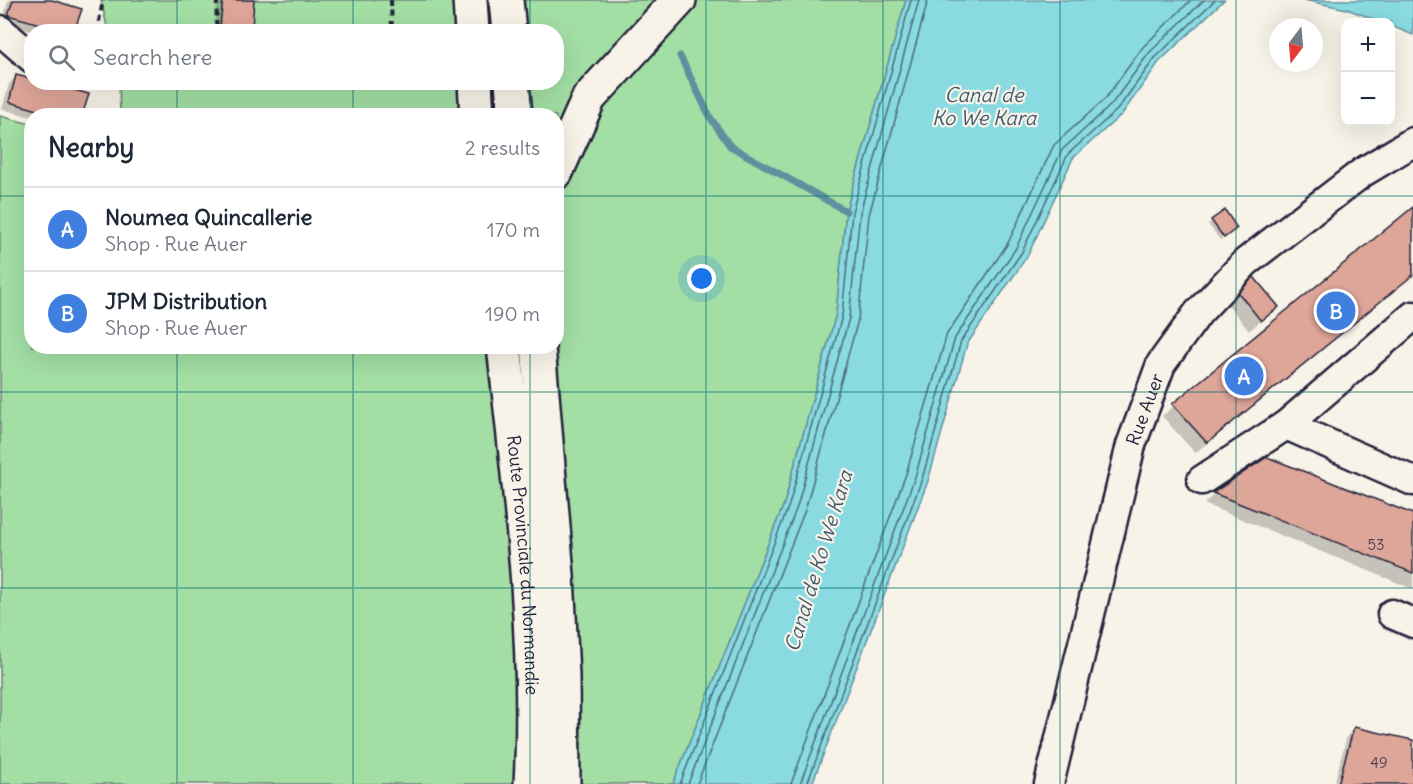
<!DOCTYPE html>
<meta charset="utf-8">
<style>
:root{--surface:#fff;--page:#f2f2f3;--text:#1f2937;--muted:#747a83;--line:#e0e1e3;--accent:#1f6fb2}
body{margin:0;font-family:Delius,sans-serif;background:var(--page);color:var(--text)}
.controls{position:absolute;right:18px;top:18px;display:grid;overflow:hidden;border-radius:12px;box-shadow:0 6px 24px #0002}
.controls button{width:54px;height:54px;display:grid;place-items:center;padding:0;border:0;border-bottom:2px solid var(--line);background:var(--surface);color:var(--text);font:30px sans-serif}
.compass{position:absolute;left:1269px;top:18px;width:54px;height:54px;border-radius:50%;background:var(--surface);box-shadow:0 6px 24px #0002;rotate:196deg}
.you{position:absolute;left:702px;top:279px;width:21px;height:21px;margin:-15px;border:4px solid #fff;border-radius:50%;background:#1a73e8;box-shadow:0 0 0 9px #1a73e833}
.badge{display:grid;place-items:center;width:39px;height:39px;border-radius:50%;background:var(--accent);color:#fff;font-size:20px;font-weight:700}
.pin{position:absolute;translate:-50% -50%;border:3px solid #fff;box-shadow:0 2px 6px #0006}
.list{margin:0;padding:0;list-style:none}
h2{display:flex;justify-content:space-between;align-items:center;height:78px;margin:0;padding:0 24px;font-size:26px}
h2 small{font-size:20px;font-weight:400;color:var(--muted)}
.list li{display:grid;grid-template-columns:39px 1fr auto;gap:18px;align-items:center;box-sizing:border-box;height:84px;padding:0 24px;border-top:2px solid var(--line)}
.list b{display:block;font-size:22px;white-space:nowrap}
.list p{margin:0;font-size:20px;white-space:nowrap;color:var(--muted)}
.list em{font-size:20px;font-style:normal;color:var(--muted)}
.icon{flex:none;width:33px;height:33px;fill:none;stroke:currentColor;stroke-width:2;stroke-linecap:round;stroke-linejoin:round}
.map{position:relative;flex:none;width:1413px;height:784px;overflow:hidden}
.search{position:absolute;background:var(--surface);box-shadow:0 6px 24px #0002;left:24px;top:24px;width:540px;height:66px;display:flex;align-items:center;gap:15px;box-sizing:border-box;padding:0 21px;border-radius:24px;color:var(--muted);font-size:22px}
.panel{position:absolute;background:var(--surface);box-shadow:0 6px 24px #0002;left:24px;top:108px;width:540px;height:246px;border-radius:24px}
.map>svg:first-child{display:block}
.green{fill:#a3dea4;stroke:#628070;stroke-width:1.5}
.water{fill:#89dae1;stroke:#60909f;stroke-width:1.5}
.shadow{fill:#0003}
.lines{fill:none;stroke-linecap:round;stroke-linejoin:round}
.shore{stroke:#4b6c7d;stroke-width:1.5}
.stream{stroke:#60909f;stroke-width:7}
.building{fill:#dea599;stroke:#22223b;stroke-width:1.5}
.minor-casing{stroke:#22223b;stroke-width:33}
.highway-casing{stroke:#22223b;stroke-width:38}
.path{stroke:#22223b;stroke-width:4;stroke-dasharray:6 4.5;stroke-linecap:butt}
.minor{stroke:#f7f3e8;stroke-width:28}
.highway{stroke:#f7f3e8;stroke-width:33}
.grid{fill:none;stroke:#0f766e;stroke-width:1.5;stroke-opacity:0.55}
.labels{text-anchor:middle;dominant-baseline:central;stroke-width:4.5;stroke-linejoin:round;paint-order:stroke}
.number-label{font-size:15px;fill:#514352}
.street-label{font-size:18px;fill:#22223b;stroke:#f7f3e8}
.water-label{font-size:20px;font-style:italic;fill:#41596d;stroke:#f7f3e8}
</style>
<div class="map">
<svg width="1413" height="784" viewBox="0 0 1413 784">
<rect width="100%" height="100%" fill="#f7f3e8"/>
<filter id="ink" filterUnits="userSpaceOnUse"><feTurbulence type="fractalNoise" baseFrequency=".0167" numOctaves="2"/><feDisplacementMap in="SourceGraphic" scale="12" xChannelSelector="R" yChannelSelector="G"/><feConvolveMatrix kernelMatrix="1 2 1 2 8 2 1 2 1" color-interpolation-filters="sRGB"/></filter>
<g filter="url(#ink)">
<!-- green -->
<path class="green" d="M101,0H470L472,31H108Z
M506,0H906L846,211L836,314L784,504L673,784H563L538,347L556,346V116L515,115L512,83L556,82V32L509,31Z
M119,83H475L477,115H120Z
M0,116L31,124L32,346L504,347L531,784H0Z"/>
<!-- water -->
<path class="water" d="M906,0H1224L1159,62L1122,114L1073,158L1028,255L967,344L928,481L812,784H673L784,504L836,314L846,211Z
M1304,0H1413V35L1391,26L1390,22H1381L1347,9Z"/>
<!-- shadow -->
<path class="shadow" d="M8,0H46L72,32H35L2,23Z
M217,0H253L250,27L246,32H214Z
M16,76L32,82L80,116L32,117L2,109L9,84Z
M1413,209V275L1195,453L1162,416Z
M1225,212L1232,231L1220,240L1208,224Z
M1237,291L1276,307L1249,331L1226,302Z
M1267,459L1413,516V589L1204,504L1214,494Z
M1354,728L1413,742V784H1334L1347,736Z"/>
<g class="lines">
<!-- shore -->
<path class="shore" d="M680,784L789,505L842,316L852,212L911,0
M688,784L797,507L849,318L860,213L919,0
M697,784L805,510L858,320L869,215L928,0
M791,784L906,474L947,334L1008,243L1054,145L1105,99L1143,47L1191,0
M800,784L915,477L955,338L1016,248L1062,150L1111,105L1149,53L1204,0
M807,784L922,479L961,341L1022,252L1068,154L1117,110L1155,58L1215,0"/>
<!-- stream -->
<path class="stream" d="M680,56L710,117L730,146L846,211"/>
</g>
<!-- building -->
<path class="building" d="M13,0H52L82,9L74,32H68L8,15Z
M223,0H254L252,28L220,25Z
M16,75L32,79V82H45L89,94L82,116H59L9,102Z
M1413,207V275L1207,443L1172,404Z
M1225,210L1237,228L1224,238L1211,220Z
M1254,277L1279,307L1261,321L1236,290Z
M1267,457L1413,514V573L1213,493Z
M1354,727L1413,740V784H1338Z"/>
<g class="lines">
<defs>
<g id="minor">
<path d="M0,30L32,58"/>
<path d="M1413,316L1286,425L1413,481"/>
<path d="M1202,480L1286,425"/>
<path d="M1392,614L1413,623"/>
<path id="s1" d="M1049,784L1131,445L1161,364L1198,313L1246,262L1363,172L1413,142"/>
</g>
<g id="highway">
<path d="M470,0L472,32"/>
<path d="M506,0L509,32"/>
<path d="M475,82L477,116"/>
<path d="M512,82L515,116"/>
<path d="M556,172L589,98L679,0"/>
<path id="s2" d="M504,346C520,490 539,639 531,784"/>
<path d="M538,346L557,575L562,676L563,784"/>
</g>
</defs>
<!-- minor casing -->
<use href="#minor" class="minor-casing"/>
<!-- highway casing -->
<use href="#highway" class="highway-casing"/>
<!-- path -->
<path class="path" d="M217,0L216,31L223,32
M391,0L392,32
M97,32L103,0
M394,82V86"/>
<!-- minor -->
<use href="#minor" class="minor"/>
<!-- highway -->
<use href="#highway" class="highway"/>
</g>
</g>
<!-- grid -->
<path class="grid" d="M177,0V32M353,0V32M530,0V32M706,0V784M883,0V784M1060,0V784M1236,0V784M177,82V116M353,82V116M530,82V116M0,196H32M556,196H1413M177,346V784M353,346V784M530,346V784M0,392H1413M0,588H1413"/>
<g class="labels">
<!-- number labels -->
<g class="number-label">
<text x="1376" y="544">53</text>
<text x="1379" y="762">49</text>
</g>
<!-- street labels -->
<g class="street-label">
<text stroke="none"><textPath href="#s1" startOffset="387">Rue Auer</textPath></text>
<text stroke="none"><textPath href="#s2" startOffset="220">Route Provinciale du Normandie</textPath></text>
</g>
<!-- water labels -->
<g class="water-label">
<text x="984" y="94">Canal de<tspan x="984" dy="23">Ko We Kara</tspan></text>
<text transform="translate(818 561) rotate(-73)">Canal de Ko We Kara</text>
</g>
</g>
</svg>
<div class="controls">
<button>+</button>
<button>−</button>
</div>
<svg class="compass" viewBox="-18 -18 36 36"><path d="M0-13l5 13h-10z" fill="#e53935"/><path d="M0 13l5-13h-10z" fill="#747a83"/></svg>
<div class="you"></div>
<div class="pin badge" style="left:1244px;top:376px;background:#3f7fe0">A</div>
<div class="pin badge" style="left:1336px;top:311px;background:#3f7fe0">B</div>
<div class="search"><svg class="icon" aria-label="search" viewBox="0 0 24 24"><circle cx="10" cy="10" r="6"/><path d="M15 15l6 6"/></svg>Search here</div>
<section class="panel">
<h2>Nearby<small>2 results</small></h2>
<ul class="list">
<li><span class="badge" style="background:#3f7fe0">A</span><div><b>Noumea Quincallerie</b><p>Shop · Rue Auer</p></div><em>170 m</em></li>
<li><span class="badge" style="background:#3f7fe0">B</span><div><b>JPM Distribution</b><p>Shop · Rue Auer</p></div><em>190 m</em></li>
</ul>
</section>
</div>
